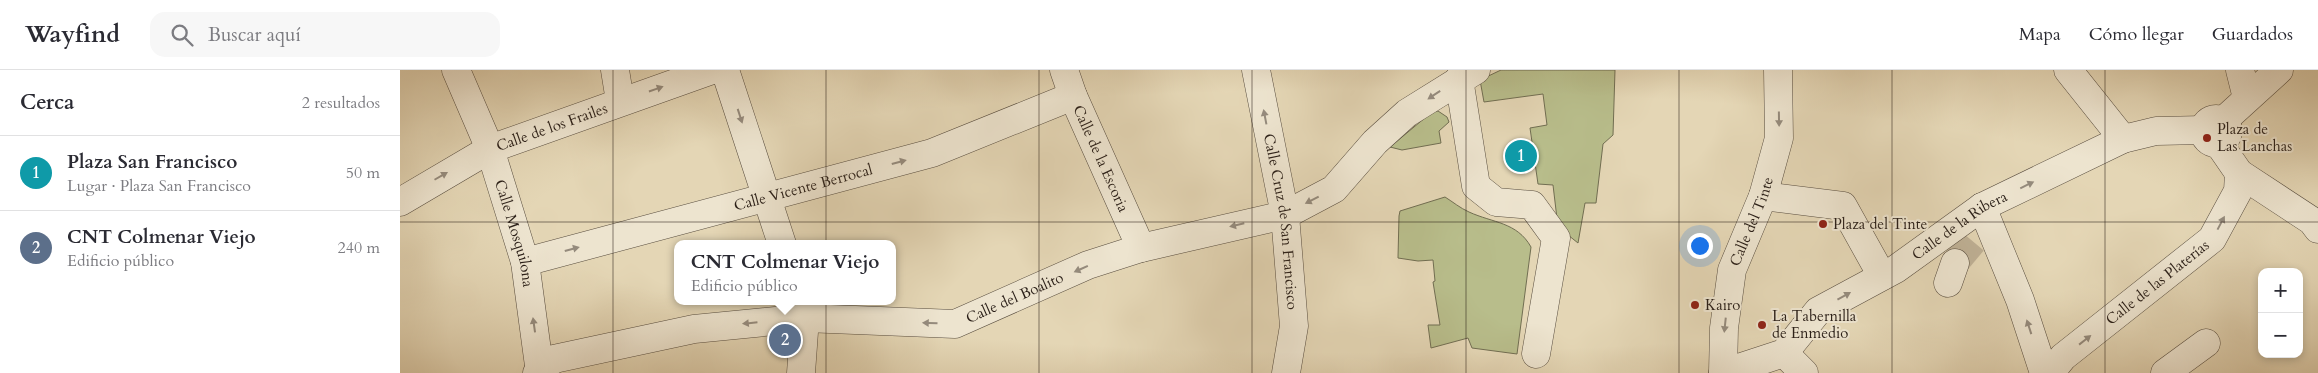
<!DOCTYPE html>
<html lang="es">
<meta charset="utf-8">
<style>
:root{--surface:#fff;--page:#f7f7f7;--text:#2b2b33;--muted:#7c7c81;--line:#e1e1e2;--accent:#8f2418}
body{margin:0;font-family:Cardo,serif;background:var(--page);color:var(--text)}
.controls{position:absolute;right:15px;bottom:15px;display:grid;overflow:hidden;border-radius:10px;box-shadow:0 2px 8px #0003}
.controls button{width:45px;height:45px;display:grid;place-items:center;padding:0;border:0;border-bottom:1px solid var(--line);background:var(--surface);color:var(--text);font:25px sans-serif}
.you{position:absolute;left:1299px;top:175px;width:18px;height:18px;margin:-12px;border:4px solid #fff;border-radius:50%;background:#1a73e8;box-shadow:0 0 0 8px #1a73e833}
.badge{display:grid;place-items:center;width:32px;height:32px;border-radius:50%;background:var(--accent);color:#fff;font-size:16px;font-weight:700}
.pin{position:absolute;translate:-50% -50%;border:2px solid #fff;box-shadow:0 1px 5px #0006}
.popup{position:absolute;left:274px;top:170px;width:222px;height:65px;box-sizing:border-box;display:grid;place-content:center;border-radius:10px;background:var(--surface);filter:drop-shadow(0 1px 4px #0005);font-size:16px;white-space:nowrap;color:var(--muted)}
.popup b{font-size:19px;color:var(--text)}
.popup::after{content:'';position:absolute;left:50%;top:100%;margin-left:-10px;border:10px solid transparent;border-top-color:var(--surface)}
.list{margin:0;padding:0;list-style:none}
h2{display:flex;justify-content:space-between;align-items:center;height:65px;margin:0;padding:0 20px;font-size:21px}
h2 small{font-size:16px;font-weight:400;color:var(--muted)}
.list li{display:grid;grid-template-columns:32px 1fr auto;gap:15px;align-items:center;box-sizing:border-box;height:75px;padding:0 20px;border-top:1px solid var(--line)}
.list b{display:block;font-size:19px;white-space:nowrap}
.list p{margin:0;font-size:16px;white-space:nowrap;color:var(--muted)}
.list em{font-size:16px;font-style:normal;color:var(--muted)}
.icon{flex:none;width:28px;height:28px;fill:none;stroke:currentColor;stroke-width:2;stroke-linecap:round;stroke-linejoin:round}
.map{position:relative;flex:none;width:1918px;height:303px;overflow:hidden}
header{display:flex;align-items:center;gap:30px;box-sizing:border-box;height:70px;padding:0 25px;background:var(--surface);border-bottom:1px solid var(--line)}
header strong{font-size:24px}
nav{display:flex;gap:28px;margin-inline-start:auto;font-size:18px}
.search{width:350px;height:45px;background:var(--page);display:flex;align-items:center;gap:12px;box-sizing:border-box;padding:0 18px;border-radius:15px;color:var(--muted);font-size:19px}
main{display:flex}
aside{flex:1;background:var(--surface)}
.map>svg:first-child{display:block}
.green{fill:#b8bd8b;stroke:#716e52}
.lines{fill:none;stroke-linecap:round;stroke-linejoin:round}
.minor-tunnel{stroke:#bfb196;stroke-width:28;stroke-dasharray:28 14;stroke-linecap:butt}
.minor-casing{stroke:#584d3f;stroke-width:29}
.minor{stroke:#ede4cf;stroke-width:28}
.oneway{fill:#958b7d}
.grid{fill:none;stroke:#2a1f18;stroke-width:1;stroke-opacity:0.55}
.poi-dot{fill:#8f2418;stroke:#ede4cf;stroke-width:2}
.labels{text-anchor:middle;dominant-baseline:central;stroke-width:4;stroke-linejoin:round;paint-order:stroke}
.street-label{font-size:15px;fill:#2a1f18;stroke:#ede4cf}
.poi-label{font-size:15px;fill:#2a1f18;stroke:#ede4cf;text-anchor:start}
</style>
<header>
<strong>Wayfind</strong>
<div class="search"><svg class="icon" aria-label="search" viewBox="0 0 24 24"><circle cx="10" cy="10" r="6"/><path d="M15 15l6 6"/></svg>Buscar aquí</div>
<nav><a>Mapa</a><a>Cómo llegar</a><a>Guardados</a></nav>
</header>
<main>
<aside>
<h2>Cerca<small>2 resultados</small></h2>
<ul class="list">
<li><span class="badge" style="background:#0f9aa8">1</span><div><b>Plaza San Francisco</b><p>Lugar · Plaza San Francisco</p></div><em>50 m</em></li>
<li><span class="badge" style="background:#5c6f8a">2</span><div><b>CNT Colmenar Viejo</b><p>Edificio público</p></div><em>240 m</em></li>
</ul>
</aside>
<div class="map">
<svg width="1918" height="303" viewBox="0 0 1918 303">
<rect width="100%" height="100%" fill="#e4d6b5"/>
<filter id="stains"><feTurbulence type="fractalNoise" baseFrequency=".004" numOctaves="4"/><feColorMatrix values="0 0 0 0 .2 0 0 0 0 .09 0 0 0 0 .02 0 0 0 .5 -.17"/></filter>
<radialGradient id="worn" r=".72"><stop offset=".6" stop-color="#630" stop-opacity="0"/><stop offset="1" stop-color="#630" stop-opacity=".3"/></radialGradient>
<!-- green -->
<path class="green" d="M1101,0H1215L1213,65L1203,74L1196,133H1185L1178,173L1158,157L1153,115L1138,114L1130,58L1147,55L1143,24L1084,32L1080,10Z
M1038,41L1047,47L1049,52L1039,61L1041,73L1002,80L990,77L1032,42Z
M1045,127C1053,132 1060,138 1069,142C1093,153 1117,152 1131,177L1117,284L1072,278L1068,268L1031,278L1028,255H1040L1033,212L1035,211L1033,190L1018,191L998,188L999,146L1000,141Z"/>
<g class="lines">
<!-- minor-tunnel -->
<path class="minor-tunnel" d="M1555,193L1581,162"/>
<defs>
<g id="minor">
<path id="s1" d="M56,0L90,79L125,192L140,303"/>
<path d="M215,0L220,31"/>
<path d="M325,0L382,174"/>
<path id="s2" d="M664,0L673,26L741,178"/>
<path id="s3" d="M856,0L885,145L894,256L886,303"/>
<path d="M1668,0L1723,69"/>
<path d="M1840,0L1847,28"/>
<path d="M1059,9L1076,116L1096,132L1132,135L1156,168L1136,284"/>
<circle cx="1816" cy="61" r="12"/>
<path d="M1823,51L1879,0"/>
<path d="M1819,74L1839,103L1912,151L1918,159"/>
<path d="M1363,126L1443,136L1482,206"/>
<path id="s4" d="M0,132L90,79L312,0"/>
<path d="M1582,137L1620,230L1644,303"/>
<path id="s5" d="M125,192L532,83L673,26"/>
<path d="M1548,213L1555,193"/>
<path d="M399,231L405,248L401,303"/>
<path d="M1384,283L1404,303"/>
<path id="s6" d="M137,303L154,289L294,259L405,248L555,254L688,195L741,178L885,145L934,119L975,72L1007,43L1076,0"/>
<path id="s7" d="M1323,303L1384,283L1418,241L1496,199L1582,137L1723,69L1756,61L1804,60"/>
<path id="s8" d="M1323,303L1324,258L1332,200L1363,126L1379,68L1378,0"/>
<path id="s9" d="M1650,303L1663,287L1812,169L1838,121L1839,103"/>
<path d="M1765,303L1806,273"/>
</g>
</defs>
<!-- minor casing -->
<use href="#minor" class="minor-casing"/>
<!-- minor -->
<use href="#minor" class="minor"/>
</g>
<!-- one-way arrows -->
<defs><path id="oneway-solid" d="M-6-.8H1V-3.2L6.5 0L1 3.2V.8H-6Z" transform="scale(1.25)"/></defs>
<g class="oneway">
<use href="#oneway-solid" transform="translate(256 19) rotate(-19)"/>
<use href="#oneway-solid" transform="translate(1034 25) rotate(146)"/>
<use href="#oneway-solid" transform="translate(340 46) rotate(72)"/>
<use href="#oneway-solid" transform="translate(865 47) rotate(-101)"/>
<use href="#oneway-solid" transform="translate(1379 49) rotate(89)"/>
<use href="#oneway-solid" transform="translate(499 92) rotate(-15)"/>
<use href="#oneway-solid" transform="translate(41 106) rotate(-30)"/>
<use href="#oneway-solid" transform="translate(1627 115) rotate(-26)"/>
<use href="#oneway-solid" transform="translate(912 130) rotate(153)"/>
<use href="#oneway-solid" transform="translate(1821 153) rotate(-62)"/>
<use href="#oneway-solid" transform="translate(837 155) rotate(167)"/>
<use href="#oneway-solid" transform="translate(172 179) rotate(-15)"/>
<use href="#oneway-solid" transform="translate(681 199) rotate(156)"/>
<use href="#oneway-solid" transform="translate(1444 226) rotate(-29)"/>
<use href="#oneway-solid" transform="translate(350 253) rotate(174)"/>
<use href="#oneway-solid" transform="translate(530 253) rotate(-178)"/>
<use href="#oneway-solid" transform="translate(134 255) rotate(-98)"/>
<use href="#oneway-solid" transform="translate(1325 255) rotate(96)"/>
<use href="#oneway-solid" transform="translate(1629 257) rotate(-108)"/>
<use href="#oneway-solid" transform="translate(1685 270) rotate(-38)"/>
</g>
<!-- grid -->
<path class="grid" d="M213,0V303M426,0V303M639,0V303M852,0V303M1066,0V303M1279,0V303M1492,0V303M1705,0V303M0,152H1918"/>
<!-- markers -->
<g class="poi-dot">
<circle cx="1807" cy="68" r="5"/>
<circle cx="1423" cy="154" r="5"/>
<circle cx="1295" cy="235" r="5"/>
<circle cx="1362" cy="255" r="5"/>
</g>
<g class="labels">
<!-- street labels -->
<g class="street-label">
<text stroke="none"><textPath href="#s4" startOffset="170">Calle de los Frailes</textPath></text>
<text stroke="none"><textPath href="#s2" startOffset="96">Calle de la Escoria</textPath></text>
<text stroke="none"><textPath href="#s5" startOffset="288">Calle Vicente Berrocal</textPath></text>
<text stroke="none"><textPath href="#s3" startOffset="154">Calle Cruz de San Francisco</textPath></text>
<text stroke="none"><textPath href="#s8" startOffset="156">Calle del Tinte</textPath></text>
<text stroke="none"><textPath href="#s7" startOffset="284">Calle de la Ribera</textPath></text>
<text stroke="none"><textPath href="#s1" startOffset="174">Calle Mosquilona</textPath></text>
<text stroke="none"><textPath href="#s9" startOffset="141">Calle de las Platerías</textPath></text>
<text stroke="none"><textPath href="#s6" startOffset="492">Calle del Boalito</textPath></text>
</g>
<!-- poi labels -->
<g class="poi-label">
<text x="1817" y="59">Plaza de<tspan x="1817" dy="17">Las Lanchas</tspan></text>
<text x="1433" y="154">Plaza del Tinte</text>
<text x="1305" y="235">Kairo</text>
<text x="1372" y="246">La Tabernilla<tspan x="1372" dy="17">de Enmedio</tspan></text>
</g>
</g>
<rect width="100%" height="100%" filter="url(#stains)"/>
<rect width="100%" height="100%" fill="url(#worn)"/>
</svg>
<div class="controls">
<button>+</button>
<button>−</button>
</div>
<div class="you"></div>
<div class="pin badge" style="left:1121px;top:86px;background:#0f9aa8">1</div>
<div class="pin badge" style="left:385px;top:270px;background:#5c6f8a">2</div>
<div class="popup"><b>CNT Colmenar Viejo</b>Edificio público</div>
</div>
</main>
